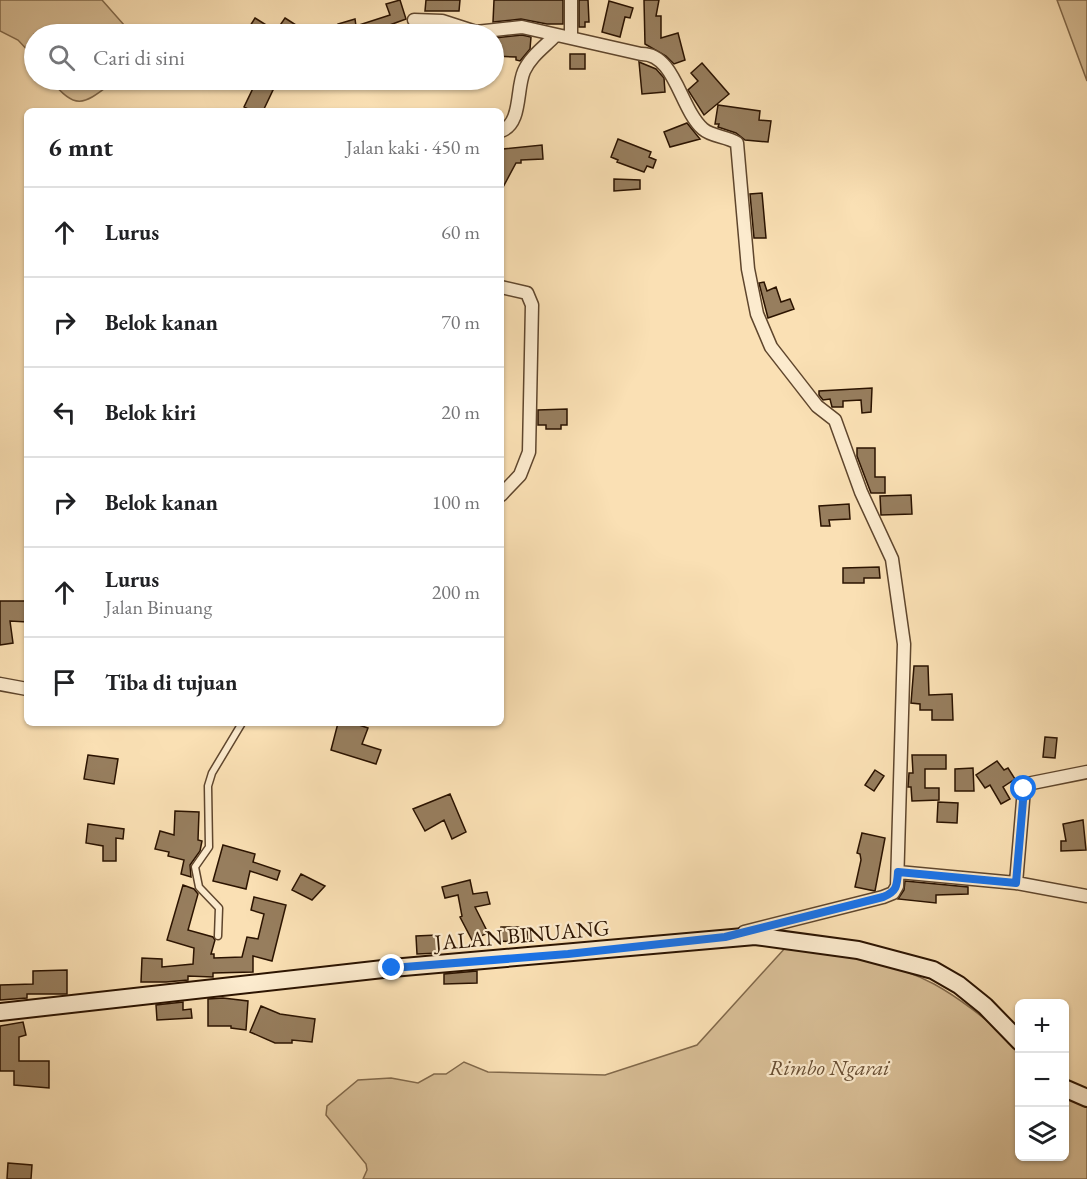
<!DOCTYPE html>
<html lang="id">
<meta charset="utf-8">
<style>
:root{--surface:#fff;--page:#f2f2f2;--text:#202124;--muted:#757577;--line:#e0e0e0}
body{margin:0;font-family:"EB Garamond",serif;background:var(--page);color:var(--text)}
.controls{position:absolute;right:18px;bottom:18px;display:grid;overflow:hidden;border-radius:9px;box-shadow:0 2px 4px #0004}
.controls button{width:54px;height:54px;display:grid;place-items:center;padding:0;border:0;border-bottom:2px solid var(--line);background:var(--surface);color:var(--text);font:30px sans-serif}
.stop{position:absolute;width:18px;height:18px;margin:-14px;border:4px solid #1a73e8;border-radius:50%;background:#fff}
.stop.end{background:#1a73e8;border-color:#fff;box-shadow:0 2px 6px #0008}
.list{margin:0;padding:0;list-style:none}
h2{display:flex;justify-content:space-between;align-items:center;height:78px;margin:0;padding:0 24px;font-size:26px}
h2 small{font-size:20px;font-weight:400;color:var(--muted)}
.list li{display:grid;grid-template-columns:39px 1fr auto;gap:18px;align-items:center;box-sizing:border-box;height:90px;padding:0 24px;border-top:2px solid var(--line)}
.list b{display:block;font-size:22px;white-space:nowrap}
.list p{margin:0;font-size:20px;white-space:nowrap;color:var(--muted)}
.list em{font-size:20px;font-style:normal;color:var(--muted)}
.icon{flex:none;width:33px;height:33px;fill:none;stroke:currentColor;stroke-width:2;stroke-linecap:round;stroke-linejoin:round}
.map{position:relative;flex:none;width:1087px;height:1179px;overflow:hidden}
.search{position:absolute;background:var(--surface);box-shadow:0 2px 4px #0004;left:24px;top:24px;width:480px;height:66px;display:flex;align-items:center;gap:15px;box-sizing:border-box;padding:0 21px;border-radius:33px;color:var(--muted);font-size:22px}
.panel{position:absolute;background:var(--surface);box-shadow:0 2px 4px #0004;left:24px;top:108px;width:480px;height:618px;border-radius:9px}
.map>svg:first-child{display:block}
.green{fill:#d7bd95;stroke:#81684a;stroke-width:1.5}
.building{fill:#977e5e;stroke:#2b1300;stroke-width:1.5}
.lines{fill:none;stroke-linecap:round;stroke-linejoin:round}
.service-casing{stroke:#5f462d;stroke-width:9}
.minor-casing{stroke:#5f462d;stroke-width:15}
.secondary-casing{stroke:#2b1300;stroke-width:20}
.service{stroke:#fcebce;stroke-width:6}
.minor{stroke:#fcebce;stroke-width:12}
.secondary{stroke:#fcebce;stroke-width:16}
.route{stroke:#1a73e8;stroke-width:8}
.labels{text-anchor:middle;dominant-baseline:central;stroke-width:4.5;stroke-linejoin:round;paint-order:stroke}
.street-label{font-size:22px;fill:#2b1300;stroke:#fcebce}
.park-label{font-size:22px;font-style:italic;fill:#674e34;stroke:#fcebce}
</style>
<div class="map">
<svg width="1087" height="1179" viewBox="0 0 1087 1179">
<rect width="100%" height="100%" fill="#fae0b4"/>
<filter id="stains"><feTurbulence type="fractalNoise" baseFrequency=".00333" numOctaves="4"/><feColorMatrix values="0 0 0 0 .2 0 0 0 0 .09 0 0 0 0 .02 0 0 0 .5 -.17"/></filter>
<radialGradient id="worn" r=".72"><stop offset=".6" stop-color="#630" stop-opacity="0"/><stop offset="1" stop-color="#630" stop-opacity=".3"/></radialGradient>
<!-- green -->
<path class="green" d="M0,0H102L132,34H34V57L18,40L0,31Z
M1057,0H1087V81Z
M51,80H116C86,102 77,114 51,80Z
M786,947C835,955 889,960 934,984C965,1001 992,1025 1019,1047L1020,1156H1064L1065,1086L1087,1098V1179H363L367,1170L366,1164L326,1115L327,1106L358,1080L391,1078L418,1083L434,1074H446L464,1062L488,1072L605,1075L697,1045Z"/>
<!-- building -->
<path class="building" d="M400,0L406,19L387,26L389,31L378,34H336L340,31L338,24L355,19L356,26L390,15L386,4Z
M426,0H460L459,11H425Z
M494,0H563V24H547L521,19L493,22Z
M579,0H588L589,22H585V27H579Z
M644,0H659L656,16H661V38L678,33L685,60L674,64L666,56L645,44Z
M609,1L633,8L630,18L625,17L620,37L602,32Z
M255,18L271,28L267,34H245Z
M285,18L310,34H274Z
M522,35L531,37L530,49L520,61L516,60V57L494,56L495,38Z
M570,54H585V69H570Z
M639,62L656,69L664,78L665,92L642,94Z
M702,63L729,94L704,115L688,90L698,81L691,73Z
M256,82L273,90L263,111H252L244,107Z
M718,105L760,111L759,120L771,121L768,142L745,140L736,133L718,127L719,124H715Z
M687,123L700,139L670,147L664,132Z
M618,139L651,152L649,157L656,160L653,168L647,166L644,172L617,162L618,160L611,157Z
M542,145L543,159L521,160V163H516L501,191L503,149Z
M614,179L640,180V189L614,191Z
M762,193L766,238H754L750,194Z
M764,282L767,291L776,287L781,302L790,299L794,309L768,318L759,283Z
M872,388L871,412L862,413L861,400L843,401V407H832L830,399L823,400L819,395V391Z
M567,409V425H561V429H546V425H538V410Z
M857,448H875V477H885V493H871L857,456Z
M911,495L912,514L881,515L880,496Z
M849,504L850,519L829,520L830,526H821L819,506Z
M879,567L880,578H864V583H843V568Z
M0,601H27V622L10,621L13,643L0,645Z
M914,666H928L929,695L952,694L953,720H932V710H920V704L911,703Z
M338,723H353L368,728L362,744L381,750L376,764L331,750Z
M1045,737L1057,738L1055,758L1043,757Z
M88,755L118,759L114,784L84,779Z
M912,755H946V769H925V788H939V800L912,801L911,787H908L909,773H913Z
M997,761L1004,770L1008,768L1015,779L1003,787L1010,799L1001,804L990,785L985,788L976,775Z
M973,768L974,791H955V769Z
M875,770L884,776L874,791L865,785Z
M450,794L466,832L452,839L444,820L425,831L413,809Z
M938,802L958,803L957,823L937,822Z
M175,811L199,812L198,840L202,841L200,851L190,865L191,877L181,874L184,860L168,856L169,852L155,849L160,831L174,835Z
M1083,820L1086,850L1061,851V841H1066L1063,824Z
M88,824L124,829L123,839L116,838V861H103V846L86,843Z
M862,833L885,838L875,891L855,887L861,860L860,854L857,853Z
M223,845L255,854L253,862L280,871L277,880L250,871L246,889L213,881Z
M301,874L325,886L312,900L292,890Z
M470,880L473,894L487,892L490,904L475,907L488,933L472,940L460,917L462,916L458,895L445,898L442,887Z
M905,881L968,887V894L936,895V903L898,899L904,890Z
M183,885L194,889L198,894L188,930L213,937L215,940L211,954H214V958L242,957L247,937L258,939L264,914L251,910L254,897L286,905L272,961L253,956V972L213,973V977L188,976V980L166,982H141L142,958L162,959V967L193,964L194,948L167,940Z
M501,927H528V943L501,941Z
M437,935L439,953L417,954L416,936Z
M67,970V994H27V998L0,1000V985L33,984V971Z
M477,971V983L444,984V974Z
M223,998L248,1001L246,1030L231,1028V1026H208V999Z
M183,1002V1010L191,1009L192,1018L157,1020L156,1005Z
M261,1006L280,1014L315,1019L312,1042L292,1040V1043H275L250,1032Z
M23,1022L26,1035L19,1037V1061H49V1088L14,1085V1071H0V1026Z
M8,1163L32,1165L31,1179H7Z"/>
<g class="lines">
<defs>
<path id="service" d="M218,936L219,908L199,887L195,867L209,847L208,786L212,773L242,723"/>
<path id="minor" d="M571,0V36
M414,20L442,21L476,32L522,27L641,54C675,53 680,109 703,129C712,137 727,136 737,143L748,269L757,314L771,347L817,406L835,420L861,492L892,559L904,644L897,886L893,893L883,897L744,932
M501,131C522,124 516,89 524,71C530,57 544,47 555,36
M501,287L527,293L532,305L529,452L520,475L501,495
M0,684L27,689
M898,872L1016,883L1087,896
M1016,883L1024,789L1027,784L1087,772"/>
<path id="secondary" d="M0,1012L392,968L755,936L858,950L933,970L959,985L985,1006L1020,1042
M1064,1088L1087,1098"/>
</defs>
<!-- service casing -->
<use href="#service" class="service-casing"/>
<!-- minor casing -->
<use href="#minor" class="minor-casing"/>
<!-- secondary casing -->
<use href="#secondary" class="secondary-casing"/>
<!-- service -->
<use href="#service" class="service"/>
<!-- minor -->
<use href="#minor" class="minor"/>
<!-- secondary -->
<use href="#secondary" class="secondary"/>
</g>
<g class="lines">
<!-- route -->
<path class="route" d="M392,968L568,954L725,937L883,897C897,891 897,886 898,872L1016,883L1024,789"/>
</g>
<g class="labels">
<!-- street labels -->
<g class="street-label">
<text transform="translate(522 935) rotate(-5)">JALAN BINUANG</text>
</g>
<!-- park labels -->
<g class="park-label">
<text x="829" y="1067">Rimbo Ngarai</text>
</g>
</g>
<rect width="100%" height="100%" filter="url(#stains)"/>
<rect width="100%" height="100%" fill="url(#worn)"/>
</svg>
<div class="controls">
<button>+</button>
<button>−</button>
<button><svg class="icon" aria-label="layers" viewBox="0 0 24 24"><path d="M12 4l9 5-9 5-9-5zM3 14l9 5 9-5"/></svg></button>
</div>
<div class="stop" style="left:1024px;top:789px"></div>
<div class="stop end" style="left:392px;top:968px"></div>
<div class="search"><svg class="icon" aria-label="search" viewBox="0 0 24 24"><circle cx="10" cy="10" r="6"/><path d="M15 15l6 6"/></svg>Cari di sini</div>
<section class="panel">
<h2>6 mnt<small>Jalan kaki · 450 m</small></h2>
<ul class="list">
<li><svg class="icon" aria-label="ahead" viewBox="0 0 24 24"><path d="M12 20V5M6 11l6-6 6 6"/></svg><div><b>Lurus</b></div><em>60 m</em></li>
<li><svg class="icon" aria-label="right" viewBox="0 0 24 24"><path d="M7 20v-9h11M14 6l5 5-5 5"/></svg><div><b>Belok kanan</b></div><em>70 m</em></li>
<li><svg class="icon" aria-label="left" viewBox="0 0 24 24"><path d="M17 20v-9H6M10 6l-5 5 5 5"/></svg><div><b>Belok kiri</b></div><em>20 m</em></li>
<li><svg class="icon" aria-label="right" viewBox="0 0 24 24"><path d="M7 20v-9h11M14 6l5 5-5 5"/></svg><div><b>Belok kanan</b></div><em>100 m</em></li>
<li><svg class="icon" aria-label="ahead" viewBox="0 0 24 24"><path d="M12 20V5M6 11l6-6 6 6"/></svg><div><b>Lurus</b><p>Jalan Binuang</p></div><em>200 m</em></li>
<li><svg class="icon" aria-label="arrive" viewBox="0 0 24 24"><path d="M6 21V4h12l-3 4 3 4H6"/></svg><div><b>Tiba di tujuan</b></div></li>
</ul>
</section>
</div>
